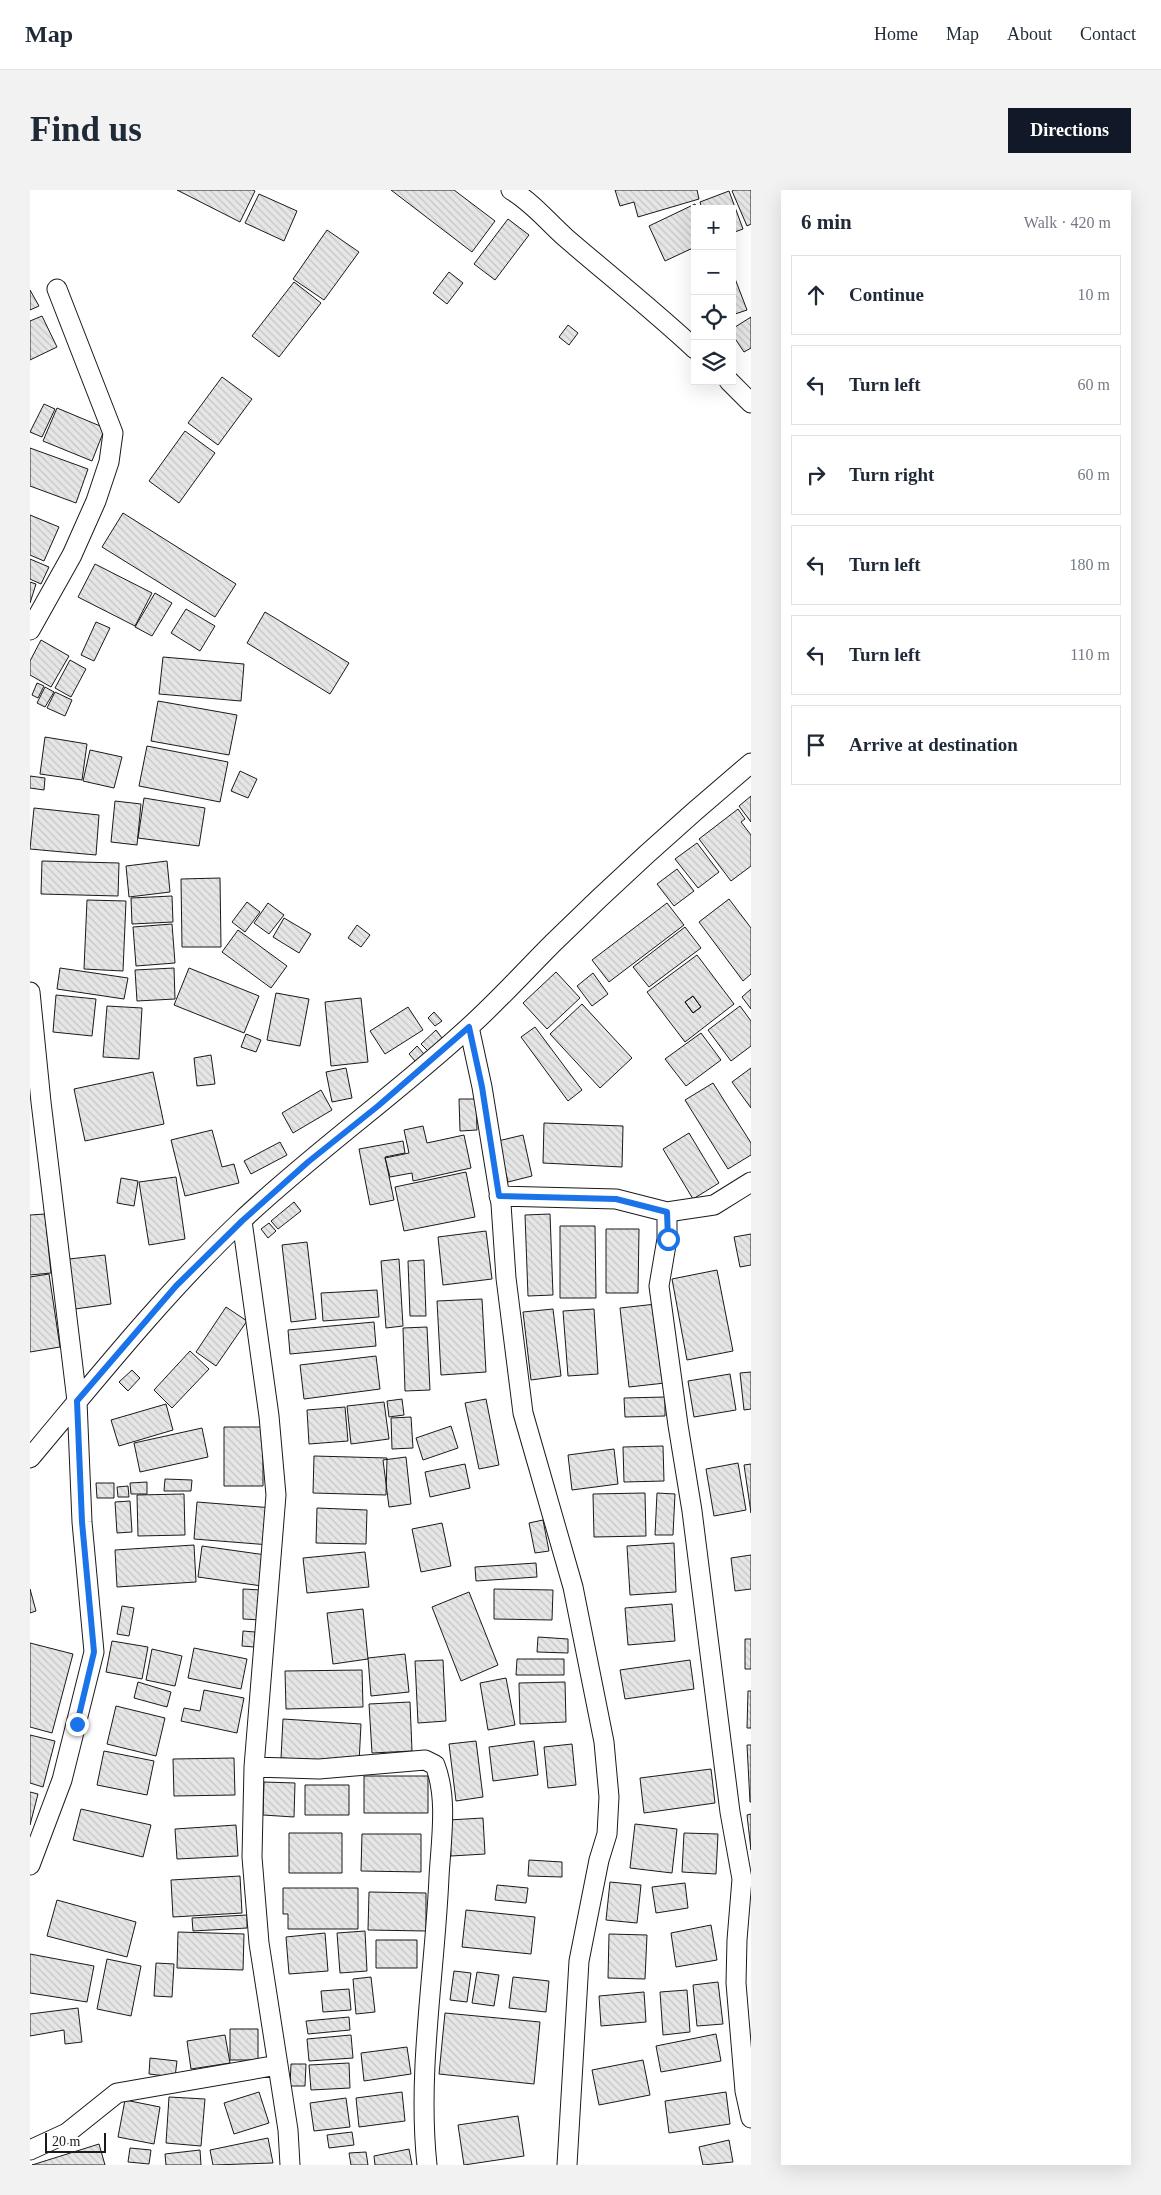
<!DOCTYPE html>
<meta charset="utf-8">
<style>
:root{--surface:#fff;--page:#f2f2f3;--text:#1f2937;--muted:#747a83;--line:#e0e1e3;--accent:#111827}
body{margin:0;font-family:"Times New Roman",serif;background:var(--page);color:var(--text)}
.controls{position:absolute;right:15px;top:15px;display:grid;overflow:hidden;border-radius:0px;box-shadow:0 5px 20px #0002}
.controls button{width:45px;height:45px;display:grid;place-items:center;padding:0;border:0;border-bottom:1px solid var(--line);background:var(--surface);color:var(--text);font:25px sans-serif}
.scale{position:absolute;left:15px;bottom:12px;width:61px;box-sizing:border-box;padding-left:5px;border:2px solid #1a1a1a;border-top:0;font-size:14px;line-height:18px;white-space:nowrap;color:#1a1a1a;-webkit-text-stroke:4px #fff;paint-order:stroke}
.stop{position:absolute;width:15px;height:15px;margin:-11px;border:4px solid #1a73e8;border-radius:50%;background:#fff}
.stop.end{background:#1a73e8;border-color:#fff;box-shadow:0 1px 5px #0008}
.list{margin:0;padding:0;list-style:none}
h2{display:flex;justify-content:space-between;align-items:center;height:65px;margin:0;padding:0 20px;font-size:21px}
h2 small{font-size:16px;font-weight:400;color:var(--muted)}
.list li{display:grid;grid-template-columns:32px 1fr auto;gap:15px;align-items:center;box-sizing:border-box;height:80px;margin:0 10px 10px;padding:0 10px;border:1px solid var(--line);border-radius:0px}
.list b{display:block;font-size:19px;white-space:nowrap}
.list em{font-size:16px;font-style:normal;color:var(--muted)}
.icon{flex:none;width:28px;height:28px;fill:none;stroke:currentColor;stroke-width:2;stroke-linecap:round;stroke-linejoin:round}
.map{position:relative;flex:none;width:721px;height:1975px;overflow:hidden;border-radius:0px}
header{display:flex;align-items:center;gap:30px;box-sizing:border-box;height:70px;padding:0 25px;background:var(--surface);border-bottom:1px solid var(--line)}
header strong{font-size:24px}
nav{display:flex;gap:28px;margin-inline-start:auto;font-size:18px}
.intro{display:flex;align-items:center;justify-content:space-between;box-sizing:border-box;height:120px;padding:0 30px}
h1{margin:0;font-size:35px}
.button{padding:12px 22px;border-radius:0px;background:var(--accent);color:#fff;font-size:18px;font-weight:700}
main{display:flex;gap:30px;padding:0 30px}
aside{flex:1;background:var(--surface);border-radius:0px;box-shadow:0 5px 20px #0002}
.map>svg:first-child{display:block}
.building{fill:url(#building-back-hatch);stroke:#1a1a1a;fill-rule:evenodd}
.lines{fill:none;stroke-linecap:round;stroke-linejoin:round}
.minor-casing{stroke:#1a1a1a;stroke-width:21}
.minor{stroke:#fff;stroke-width:19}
.route{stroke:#1a73e8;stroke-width:6}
</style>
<header>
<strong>Map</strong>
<nav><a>Home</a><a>Map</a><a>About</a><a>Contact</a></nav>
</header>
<div class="intro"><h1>Find us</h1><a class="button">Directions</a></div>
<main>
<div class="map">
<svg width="721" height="1975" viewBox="0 0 721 1975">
<defs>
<pattern id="building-back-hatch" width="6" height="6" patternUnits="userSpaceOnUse" patternTransform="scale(1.25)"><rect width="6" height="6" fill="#e6e6e6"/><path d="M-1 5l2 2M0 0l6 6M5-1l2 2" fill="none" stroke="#c5c5c5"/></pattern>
</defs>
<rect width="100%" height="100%" fill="#fff"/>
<!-- building -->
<path class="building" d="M147,0H223L225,1L210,32Z
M361,0H424L465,31L442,62Z
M585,0H667L669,9L608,27L604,12L590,16Z
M704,0H721V34L717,36L702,1Z
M699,1L713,39L702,43V19H672L670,12Z
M229,4L267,21L254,51L215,33Z
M665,14L667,19H665V57L635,71L619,36Z
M478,29L499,45L465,90L444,74Z
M297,40L329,62L294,110L263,89Z
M419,82L433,93L417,114L403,103Z
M704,86L717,120L702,125V87Z
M264,92L291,113L249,167L222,146Z
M0,100L9,116L0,120Z
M12,126L27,157L0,170V131Z
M721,127V158L714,162L702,144V139Z
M538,135L548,143L539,155L529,147Z
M192,187L222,209L188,255L158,233Z
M14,214L25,219L12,247L0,242Z
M27,218L75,238L62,271L13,251Z
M155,241L185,263L149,313L119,291Z
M0,258L58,279L46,313L0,296Z
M93,323L206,394L185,427L72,357Z
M0,325L29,337L14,371L0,365Z
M0,369L19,377L11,394L0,389Z
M65,374L122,403L105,436L48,407Z
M0,392L6,394L0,413Z
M125,403L142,413L122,446L105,437Z
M156,419L185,436L170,461L141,443Z
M235,422L319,473L300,504L217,453Z
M66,432L80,438L64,471L51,465Z
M11,450L39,466L21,497L0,485V471Z
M133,467L214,474L211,511L129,504Z
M40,470L56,479L41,507L25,498Z
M7,493L14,496L8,508L2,505Z
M15,497L24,502L15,517L7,513Z
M25,502L42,510L35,526L17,518Z
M128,511L207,525L199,565L121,551Z
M15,547L57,554L52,590L10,584Z
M117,556L198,572L190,612L109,596Z
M60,560L92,567L84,598L53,591Z
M210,581L227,589L218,608L201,601Z
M0,586L15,588L14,600L0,598Z
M721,606V632L709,616Z
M114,608L175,618L169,656L108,648Z
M85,611L111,614L107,655L81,652Z
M4,618L69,625L66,665L0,659Z
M708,619L715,629L711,632L721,645V676L701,691L669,649Z
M667,653L689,682L668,698L645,669Z
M12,671L89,673L88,706L11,704Z
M137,671L140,702L99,707L96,676Z
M647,679L664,701L644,716L627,694Z
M190,688L191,757H152L151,689Z
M142,706L143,732L102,734L101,708Z
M699,709L721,738V784L713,791L669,732Z
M57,710L96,711L93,781L54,779Z
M217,712L230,722L215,742L202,732Z
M238,713L254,725L239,744L224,733Z
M637,713L654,735L579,792L562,770Z
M254,728L281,744L269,763L243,747Z
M142,734L145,773L106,776L103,737Z
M327,735L340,745L331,757L318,748Z
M655,737L671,758L619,797L603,777Z
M208,740L257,776L241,798L192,762Z
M667,765L704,814L655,852L617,802ZM663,806L671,817L663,823L655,812Z
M30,778L98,788L94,809L27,799Z
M144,778L145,809L107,811L105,780Z
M159,778L229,806L214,843L144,815Z
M526,782L550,808L517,839L493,813Z
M563,783L578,804L562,816L547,796Z
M721,799V819L712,807Z
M246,803L279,809L270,856L237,850Z
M26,805L66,809L62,846L23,842Z
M663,806L671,817L663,823L655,812Z
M331,808L338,872L301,876L295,812Z
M552,814L602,868L570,898L520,844Z
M77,816L112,818L109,869L73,867Z
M710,816L721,831V856L701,871L678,840Z
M378,817L393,840L355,864L340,841Z
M404,822L412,831L405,836L398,828Z
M505,837L552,900L538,911L491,847Z
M406,840L412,848L398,861L391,854Z
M671,843L691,870L656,896L635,869Z
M216,844L231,850L226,862L211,857Z
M387,856L394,864L386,872L379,864Z
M181,865L185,894L167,896L164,868Z
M316,878L322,908L302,912L296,882Z
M721,878V918L702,892Z
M123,882L134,934L55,951L44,899Z
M683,893L721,953V965L698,979L655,910Z
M291,900L302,920L263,943L252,923Z
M429,909H446L447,940L430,941Z
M514,933L593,936L592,977L513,973Z
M393,936L397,953L434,945L441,978L383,991L382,983L360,987L355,968L379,963L374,940Z
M182,940L192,977L204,974L209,993L155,1006L141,950Z
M659,943L689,993L663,1009L633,959Z
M493,945L502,986L478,992L468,951Z
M373,951L375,963L355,967L364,1010L340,1015L329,959Z
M250,952L257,965L221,984L214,971Z
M436,982L445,1027L374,1041L365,997Z
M146,987L155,1049L119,1055L109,992Z
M91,988L108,991L104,1016L87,1013Z
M264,1012L271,1021L248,1039L241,1031Z
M15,1024L21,1083L0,1085V1025Z
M520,1024L523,1105L498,1106L495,1025Z
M239,1033L246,1041L238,1048L231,1039Z
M530,1036H565L566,1108H530Z
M576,1039H609L608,1103H576Z
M456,1041L462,1089L413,1095L408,1047Z
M721,1044V1075L710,1077L704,1047Z
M277,1052L286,1129L261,1132L252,1055Z
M75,1065L81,1114L45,1119L39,1069Z
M369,1069L373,1136L356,1138L351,1071Z
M394,1070L396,1126H380L378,1071Z
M687,1080L703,1161L657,1170L642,1089Z
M19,1084L30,1157L0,1162V1087Z
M347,1100L349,1127L293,1131L291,1103Z
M452,1109L456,1182L411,1185L407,1111Z
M626,1114L635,1193L599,1197L590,1118Z
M196,1117L217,1131L186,1176L166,1162Z
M523,1119L531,1186L501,1190L493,1122Z
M564,1119L568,1184L538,1186L533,1121Z
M344,1132L346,1156L260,1164L258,1140Z
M397,1137L400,1200L375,1201L373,1138Z
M160,1161L179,1179L142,1218L124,1200Z
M346,1166L350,1199L274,1209L270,1175Z
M102,1180L110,1188L98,1201L89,1192Z
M721,1182V1219L714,1220L710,1183Z
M700,1184L706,1220L664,1227L658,1191Z
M635,1207V1226L595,1227L594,1208Z
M372,1209L374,1225L359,1227L357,1211Z
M456,1209L469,1275L449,1279L435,1213Z
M354,1212L359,1249L321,1254L317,1216Z
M136,1214L143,1240L89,1256L81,1230Z
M315,1217L318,1251L279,1254L277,1220Z
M381,1227L383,1258L362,1259L361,1228Z
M421,1236L428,1258L393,1270L386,1248Z
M194,1237H233V1296H194Z
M172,1238L178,1267L110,1282L104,1253Z
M633,1256L634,1291L594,1292L593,1257Z
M584,1259L588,1294L542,1300L538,1265Z
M284,1266L357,1268L356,1305L283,1303Z
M376,1267L381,1314L359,1317L353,1270Z
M708,1273L716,1320L684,1326L676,1279Z
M435,1274L440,1298L400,1307L395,1282Z
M721,1274V1323L714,1275Z
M135,1289L162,1290L161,1301H134Z
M117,1292V1304H101L100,1293Z
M66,1293H84V1308H67Z
M98,1296L99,1307H88L87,1297Z
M615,1303L616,1346L564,1347L563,1304Z
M627,1303L645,1304L643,1345H625Z
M154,1304L155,1345L108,1346L107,1305Z
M100,1311L102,1342L87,1343L85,1312Z
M167,1312L243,1318L240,1355L164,1349Z
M287,1318L337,1320L336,1354L286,1353Z
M513,1330L519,1361L505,1363L499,1333Z
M412,1333L421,1376L391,1382L382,1339Z
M644,1353L646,1402L600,1405L597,1356Z
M164,1355L166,1392L87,1397L85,1360Z
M172,1356L236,1365L232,1396L168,1387Z
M335,1362L339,1397L277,1403L273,1368Z
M721,1365V1399L705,1401L701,1368Z
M506,1373L507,1387L446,1391L445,1377Z
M0,1399L6,1421L0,1423Z
M213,1399L231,1400V1430L213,1429Z
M464,1399L523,1400L522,1430L464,1429Z
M439,1402L468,1475L431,1491L402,1417Z
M642,1414L645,1451L598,1455L595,1418Z
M92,1416L104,1418L99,1446L87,1444Z
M333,1419L338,1469L303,1474L297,1423Z
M213,1441L225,1442L224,1457L212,1456Z
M508,1447L538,1449V1463L507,1462Z
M715,1449H721V1479H715Z
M82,1451L118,1457L112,1489L76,1482Z
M0,1453L43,1464L22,1543L0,1537Z
M164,1458L217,1469L211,1499L158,1488Z
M122,1459L152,1466L145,1496L116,1490Z
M375,1464L379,1502L341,1506L338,1468Z
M487,1469H534V1485H486Z
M413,1470L416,1531L388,1533L385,1471Z
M660,1470L664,1499L595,1509L590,1480Z
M332,1480L333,1517L256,1519L255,1481Z
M476,1488L485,1535L458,1540L450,1493Z
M108,1492L141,1502L137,1517L104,1508Z
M535,1492L536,1532L490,1534L489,1493Z
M174,1500L214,1508L207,1543L151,1531L154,1518L170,1521Z
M718,1501H721V1538H717Z
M380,1512L382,1561L342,1563L339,1514Z
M86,1516L135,1528L126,1566L77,1554Z
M253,1529L331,1534L329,1573L251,1568Z
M0,1545L25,1551L13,1597L0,1593Z
M446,1551L453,1607L426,1611L419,1554Z
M504,1551L508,1585L463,1591L459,1557Z
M542,1554L546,1595L518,1598L514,1557Z
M717,1555H721V1612H720Z
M74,1561L124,1571L117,1605L67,1595Z
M204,1568L205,1605L144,1606L143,1569Z
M681,1579L685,1613L614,1623L610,1588Z
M334,1586H398V1623H334Z
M234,1592L265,1593L264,1627L233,1625Z
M275,1595H319V1625H275Z
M0,1602L8,1604L0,1635Z
M51,1619L121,1635L113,1667L43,1650Z
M721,1624V1660L717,1625Z
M453,1628L455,1664L421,1666L419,1630Z
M605,1634L647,1639L642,1683L600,1678Z
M206,1635L208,1666L147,1669L145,1639Z
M259,1643H312V1683H259Z
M654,1643L688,1644L686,1684L652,1682Z
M332,1644H391V1682L331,1681Z
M499,1670L532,1672V1687L498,1686Z
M210,1686L212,1723L143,1727L141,1690Z
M580,1692L611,1695L607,1733L576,1730Z
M655,1693L658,1718L626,1723L622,1697Z
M467,1695L498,1698L496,1713L465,1710Z
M253,1698H328V1739H258V1724H253Z
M339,1702L396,1703V1741L338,1740Z
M27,1710L106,1732L97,1767L17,1746Z
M436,1720L505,1727L501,1764L432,1757Z
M217,1725V1738L163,1741L162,1728Z
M681,1735L687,1770L646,1777L641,1743Z
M335,1741L337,1781L310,1783L307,1743Z
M148,1742L214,1744L213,1780L147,1778Z
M295,1743L298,1781L259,1784L256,1747Z
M579,1744L617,1745L615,1789L578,1788Z
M346,1750H387V1778H346Z
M0,1764L64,1776L57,1812L0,1803Z
M77,1769L111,1776L101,1826L67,1819Z
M126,1773L144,1774L142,1807L124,1806Z
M424,1781L441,1783L437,1812L420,1810Z
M447,1782L469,1785L464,1816L442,1813Z
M341,1787L345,1822L326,1824L323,1789Z
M483,1787L519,1791L516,1822L479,1818Z
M688,1792L693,1834L667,1836L663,1795Z
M319,1799L321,1820L293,1822L291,1801Z
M657,1800L660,1842L633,1845L630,1802Z
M614,1802L616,1832L571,1836L569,1806Z
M48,1818L52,1852L35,1854L34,1840L0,1846V1824Z
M415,1823L510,1832L504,1894L409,1884Z
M319,1827L320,1840L278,1844L276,1831Z
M200,1839H228V1870H200Z
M686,1844L691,1871L631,1882L626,1856Z
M195,1845L200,1873L161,1879L157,1851Z
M321,1845L323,1868L279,1871L277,1849Z
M377,1857L381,1884L334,1891L331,1863Z
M120,1868L147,1871L145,1887L119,1884Z
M613,1870L620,1905L569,1915L562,1880Z
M319,1873L320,1898L281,1900L279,1875Z
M261,1874H276L275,1896H260Z
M229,1902L239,1933L204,1944L194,1913Z
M372,1902L375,1931L329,1937L326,1908Z
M696,1902L700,1934L639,1943L635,1911Z
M139,1907L175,1909L171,1956L136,1953Z
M316,1908L320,1937L284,1941L280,1913Z
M95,1910L130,1917L124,1954L88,1947Z
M488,1926L494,1966L434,1975L428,1935Z
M322,1942L324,1955L299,1958L297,1945Z
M238,1948L243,1973L183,1975L180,1960Z
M699,1950L703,1972L673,1975L669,1957Z
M69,1954L75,1975H2Z
M100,1958L121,1960L119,1974L98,1972Z
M379,1959L382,1975H345L344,1966Z
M170,1960L171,1975H136L135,1964Z
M336,1962L338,1975H321L319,1963Z"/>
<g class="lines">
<defs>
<path id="minor" d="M481,0C502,12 518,32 536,48C579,85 623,120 665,159
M699,191L721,213
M0,440L42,365L66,311L79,272L83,243L27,99
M0,802L11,912L47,1211L52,1332L64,1462L32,1590L0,1675
M439,837L452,897L471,1014L476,1088L493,1223L543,1397L574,1552L579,1607L577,1644L569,1670L549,1771L537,1975
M469,1006L586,1009L637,1022L684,1015L721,992
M637,1022V1049L629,1096L648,1235L662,1321L700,1622L712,1689L707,1750L706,1793L715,1901L721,1928
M212,1031L239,1226L246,1305L224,1577L222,1667L229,1753L258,1940L260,1975
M0,1268C68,1187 134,1104 211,1031C283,963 365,905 438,838C468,811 495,781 523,753C587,690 653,630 721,573
M224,1577L289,1579L395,1570L405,1575C418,1608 411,1651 409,1687C405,1781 387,1882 397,1975
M0,1960L37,1943L87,1903L248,1875"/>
</defs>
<!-- minor casing -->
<use href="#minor" class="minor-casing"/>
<!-- minor -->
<use href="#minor" class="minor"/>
</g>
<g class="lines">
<!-- route -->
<path class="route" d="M47,1534L64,1462L52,1332L47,1211L146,1096L212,1031L278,972L348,916L439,837L452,897L469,1006L586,1009L637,1022L638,1049"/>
</g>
</svg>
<div class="controls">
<button>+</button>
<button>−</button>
<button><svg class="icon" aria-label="locate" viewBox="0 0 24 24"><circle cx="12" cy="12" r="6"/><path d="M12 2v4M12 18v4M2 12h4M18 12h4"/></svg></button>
<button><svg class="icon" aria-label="layers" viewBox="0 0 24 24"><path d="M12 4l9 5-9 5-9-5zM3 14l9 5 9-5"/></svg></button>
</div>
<div class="scale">20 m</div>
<div class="stop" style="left:638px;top:1049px"></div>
<div class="stop end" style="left:47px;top:1534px"></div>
</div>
<aside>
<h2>6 min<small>Walk · 420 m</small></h2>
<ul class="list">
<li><svg class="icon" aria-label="ahead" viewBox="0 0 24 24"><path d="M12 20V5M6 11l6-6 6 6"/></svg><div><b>Continue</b></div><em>10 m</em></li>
<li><svg class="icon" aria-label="left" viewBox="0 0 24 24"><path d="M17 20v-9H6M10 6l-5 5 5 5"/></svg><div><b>Turn left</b></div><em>60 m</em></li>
<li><svg class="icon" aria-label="right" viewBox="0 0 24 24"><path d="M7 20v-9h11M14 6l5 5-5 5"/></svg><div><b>Turn right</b></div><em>60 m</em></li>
<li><svg class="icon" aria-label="left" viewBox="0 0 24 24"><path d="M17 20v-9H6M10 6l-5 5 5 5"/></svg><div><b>Turn left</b></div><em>180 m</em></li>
<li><svg class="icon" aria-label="left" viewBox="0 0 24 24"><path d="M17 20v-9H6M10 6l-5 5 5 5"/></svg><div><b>Turn left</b></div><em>110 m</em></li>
<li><svg class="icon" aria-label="arrive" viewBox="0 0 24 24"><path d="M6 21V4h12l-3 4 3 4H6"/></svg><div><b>Arrive at destination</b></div></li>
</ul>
</aside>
</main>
